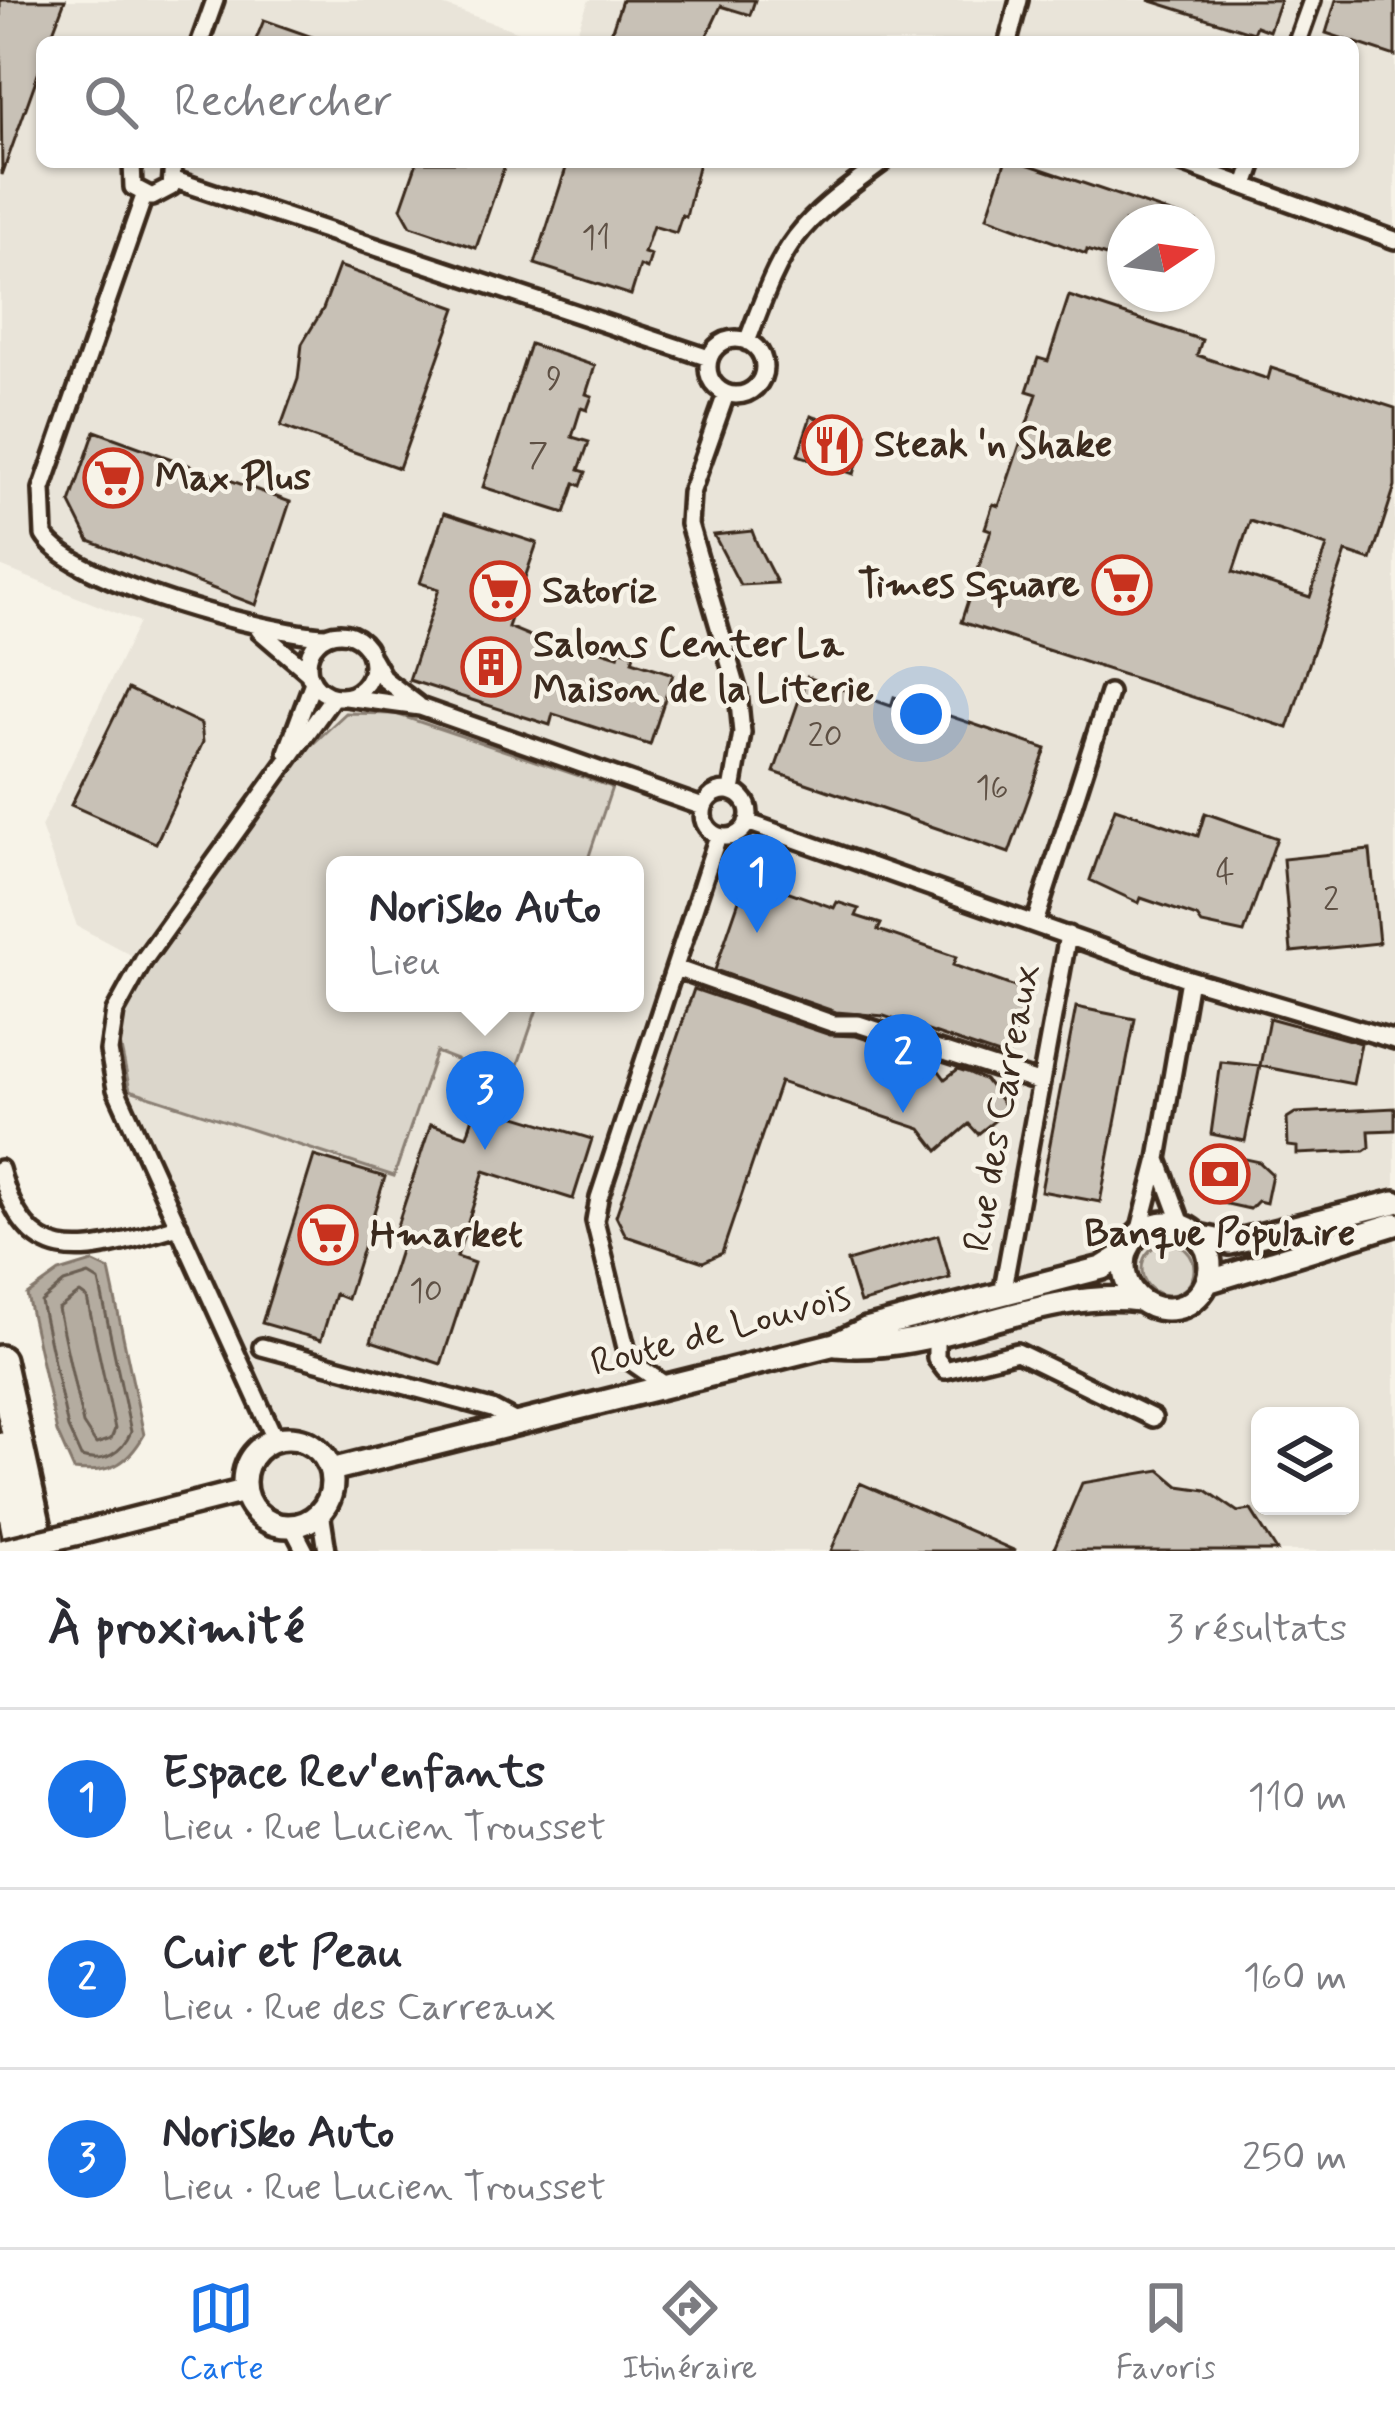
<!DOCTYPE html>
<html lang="fr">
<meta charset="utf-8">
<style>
:root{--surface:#fff;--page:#f7f7f7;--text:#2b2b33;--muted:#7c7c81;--line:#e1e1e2;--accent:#1a73e8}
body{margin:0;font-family:Mynerve,sans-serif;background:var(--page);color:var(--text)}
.controls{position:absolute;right:36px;bottom:36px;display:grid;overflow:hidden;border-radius:18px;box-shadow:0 3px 9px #0004}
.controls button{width:108px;height:108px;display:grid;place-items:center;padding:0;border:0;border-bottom:3px solid var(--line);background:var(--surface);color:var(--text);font:60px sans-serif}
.compass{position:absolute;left:1107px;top:204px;width:108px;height:108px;border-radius:50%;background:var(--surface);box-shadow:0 3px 9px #0004;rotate:77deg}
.you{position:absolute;left:921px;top:714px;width:42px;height:42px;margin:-30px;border:9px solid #fff;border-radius:50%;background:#1a73e8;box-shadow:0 0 0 18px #1a73e833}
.badge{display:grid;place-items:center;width:78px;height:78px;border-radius:50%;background:var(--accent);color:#fff;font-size:39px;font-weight:700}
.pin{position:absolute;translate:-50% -99px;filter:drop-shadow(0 3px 6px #0008)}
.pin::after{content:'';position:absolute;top:63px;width:42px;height:36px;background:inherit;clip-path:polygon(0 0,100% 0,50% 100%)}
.popup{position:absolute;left:326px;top:856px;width:318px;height:156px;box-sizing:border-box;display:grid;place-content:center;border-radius:18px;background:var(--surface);filter:drop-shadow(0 3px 9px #0005);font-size:39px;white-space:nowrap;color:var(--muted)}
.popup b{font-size:45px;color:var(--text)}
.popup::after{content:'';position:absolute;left:50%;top:100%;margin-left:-24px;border:24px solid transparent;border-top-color:var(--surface)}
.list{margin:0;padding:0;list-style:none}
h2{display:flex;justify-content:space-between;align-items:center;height:156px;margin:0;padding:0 48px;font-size:51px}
h2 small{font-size:39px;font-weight:400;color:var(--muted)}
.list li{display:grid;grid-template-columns:78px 1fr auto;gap:36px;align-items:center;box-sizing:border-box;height:180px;padding:0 48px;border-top:3px solid var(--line)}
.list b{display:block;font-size:45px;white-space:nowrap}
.list p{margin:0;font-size:39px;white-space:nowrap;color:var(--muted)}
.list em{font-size:39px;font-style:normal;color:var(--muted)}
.icon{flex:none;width:66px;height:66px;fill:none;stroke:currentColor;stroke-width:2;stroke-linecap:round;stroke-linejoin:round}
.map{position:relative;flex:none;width:1395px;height:1551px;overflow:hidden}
.search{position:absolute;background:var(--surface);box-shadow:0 3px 9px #0004;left:36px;right:36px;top:36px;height:132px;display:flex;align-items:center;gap:30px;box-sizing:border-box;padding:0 42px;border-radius:18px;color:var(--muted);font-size:45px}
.sheet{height:696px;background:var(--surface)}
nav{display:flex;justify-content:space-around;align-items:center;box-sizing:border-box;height:168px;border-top:3px solid var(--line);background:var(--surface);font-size:33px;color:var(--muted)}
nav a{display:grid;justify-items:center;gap:6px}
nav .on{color:var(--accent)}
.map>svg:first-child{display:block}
.built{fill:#e9e4d9;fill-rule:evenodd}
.green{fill:#dbd6cb;stroke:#8b8074;stroke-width:3}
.water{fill:#b4aca0;stroke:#84786c;stroke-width:3}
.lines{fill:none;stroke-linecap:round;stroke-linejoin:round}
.shore{stroke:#6b5e52;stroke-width:3}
.building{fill:#c8c1b6;stroke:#3b2a1e;stroke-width:3;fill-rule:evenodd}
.minor-casing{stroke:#3b2a1e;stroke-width:24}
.secondary-casing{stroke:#3b2a1e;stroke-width:30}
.motorway-casing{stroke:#3b2a1e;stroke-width:36}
.minor{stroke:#f7f3e8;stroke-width:15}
.secondary{stroke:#f7f3e8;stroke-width:21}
.motorway{stroke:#f7f3e8;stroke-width:27}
.secondary-bridge-casing{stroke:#3b2a1e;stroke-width:30;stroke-linecap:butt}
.secondary-bridge{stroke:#f7f3e8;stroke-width:21}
.labels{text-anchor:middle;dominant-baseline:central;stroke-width:9;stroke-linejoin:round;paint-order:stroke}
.number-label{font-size:33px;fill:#5e5044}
.poi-label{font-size:39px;font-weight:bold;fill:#3b2a1e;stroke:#f7f3e8;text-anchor:start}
.street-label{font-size:39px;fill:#3b2a1e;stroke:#f7f3e8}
</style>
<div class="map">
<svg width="1395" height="1551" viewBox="0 0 1395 1551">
<rect width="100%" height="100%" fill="#f7f3e8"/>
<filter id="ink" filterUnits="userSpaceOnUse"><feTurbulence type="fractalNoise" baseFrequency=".00833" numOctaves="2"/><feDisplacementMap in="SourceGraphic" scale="24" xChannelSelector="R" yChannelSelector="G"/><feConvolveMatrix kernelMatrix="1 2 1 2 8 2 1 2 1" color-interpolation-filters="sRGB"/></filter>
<g filter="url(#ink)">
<!-- built -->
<path class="built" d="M0,0H428L548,42H42V162H1353V42H573L589,0H1395V1551H305L292,1527L257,1514L243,1478L253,1454L274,1440L116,1089L115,1012L142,961L77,926L41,827L139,622L0,566ZM1125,222H1197V294H1125ZM335,865H635V1003H335ZM1260,1416H1350V1506H1260Z"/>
<!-- green -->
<path class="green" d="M346,713L396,714L612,787L586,865H335V1003H539L512,1082L436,1052L394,1176L130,1090L120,1043L127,1002L300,756Z
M1142 1269a26 26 0 1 1 52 0a26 26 0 1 1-52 0Z"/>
<!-- water -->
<path class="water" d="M92,1262L109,1270L144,1435C127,1465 109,1474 74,1470L57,1432L27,1295L59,1272Z"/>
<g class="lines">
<!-- shore -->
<path class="shore" d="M89,1275L99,1281L131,1432C122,1453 104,1464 81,1457L68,1428L41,1302L64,1283Z
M80,1293L87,1298L115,1429L111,1439L96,1444L83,1424L58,1309Z"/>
</g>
<!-- building -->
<path class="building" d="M0,0H65L49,42H42V63L2,175Z
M622,0H755L750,15L721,6L704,42H608Z
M1148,0H1280L1269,31L1256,26L1253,33Z
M1336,0H1395V56L1326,33Z
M264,20L321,40V42H255Z
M417,162H506L476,248L411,226L401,208Z
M568,162H699L686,217L682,215L676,233L653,226L644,253L651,255L647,269L640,266L631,295L535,264Z
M1005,162H1021L1197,222H1125V262L1087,250L1086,254L987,217Z
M339,266L456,308L399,468L281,426L298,379L302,344L323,309Z
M1069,296L1202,340L1197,355L1211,360L1268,379L1271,368L1395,408V486L1371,560L1346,552L1288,728L961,622L991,530L985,528L993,504L999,506L1037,394L1027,391L1038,358L1048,361ZM1250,521L1327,546L1310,597L1233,572Z
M530,344L595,366L586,394L592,396L587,410L581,408L572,437L589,442L579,470L586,472L581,486L575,483L565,513L483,487Z
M811,416L866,434L854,474L798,455Z
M95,431L290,502L256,605L89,541L70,503Z
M444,513L537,543L508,627L573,654L577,643L618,656L620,649L634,654L632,661L673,674L650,745L553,714L550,725L409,680L439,589L420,583Z
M752,531L757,544L777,583L740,585L714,535Z
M807,677L891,706L894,697L1046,749L1009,853L774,772Z
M128,689L201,724L203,742L156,843L71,805Z
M1115,808L1198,836L1205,813L1277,838L1244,933L1202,924L1197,917L1141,898L1139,903L1090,880Z
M1370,850L1379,943L1291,952L1283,859Z
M747,877L834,908L837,902L859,909L856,916L881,924L878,930L956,957L953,965L1029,992L1007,1058L884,1016L836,1012L715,970Z
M694,989L830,1035L856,1036L931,1060L945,1079L958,1069L967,1072L985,1080L1008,1110L978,1134L969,1124L938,1151L921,1129L780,1082L722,1253L703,1262L626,1236L616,1216Z
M1076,1007L1135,1019L1100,1202L1041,1191Z
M1269,1018L1361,1043L1353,1084L1260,1066L1245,1141L1211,1134L1221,1062L1260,1066Z
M477,1104L592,1139L573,1199L484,1171L457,1257L474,1263L441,1364L371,1341L403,1241L393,1238L431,1124L467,1136Z
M1395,1108V1130L1369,1131L1370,1147L1364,1151L1297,1154V1147L1288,1146L1287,1118L1295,1113Z
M314,1156L385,1177L347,1299L335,1294L321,1340L262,1323Z
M1205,1158L1240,1165L1241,1158L1259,1162L1272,1174L1266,1203L1258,1201L1250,1209L1213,1201L1200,1183Z
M938,1235L950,1278L860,1303L847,1261Z
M1160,1470L1179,1486L1206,1490L1238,1512L1251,1510L1277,1551H1053L1082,1483Z
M860,1483L1016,1551H831Z"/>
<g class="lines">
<defs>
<path id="minor" d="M200,42L215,0
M1008,42L1019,0
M1297,42L1312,0
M132,162L133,187L152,197L171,187L173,162
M1179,162L1395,240
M175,180L709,358
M1246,185L1254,162
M144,196L42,489L44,535C71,582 269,634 326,636
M708 367a28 28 0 1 1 56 0a28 28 0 1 1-56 0Z
M747,342C786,237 793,228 883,162
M726,394L691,493L689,524L738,692L742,733L732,791
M259,630L308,672
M308 665a32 32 0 1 1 64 0a32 32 0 1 1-64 0Z
M372,658L384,679L418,705
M346,697L420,707L703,807
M287,752L313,682
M703 814a23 23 0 1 1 46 0a23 23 0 1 1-46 0Z
M747,822L1189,979L1395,1040
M1035,923L1109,693
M675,968L834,1024H858L1041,1083
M1159,1162L1183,1227
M0,1169C29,1280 93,1250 179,1226
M1139,1233L1158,1159L1189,979
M1002,1294L1068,935
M936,1334V1358L945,1370L1017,1352L1153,1418
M262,1347L492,1409L518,1423
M665,1385L629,1360L595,1221L599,1198L718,836
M275,1439L116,1089L109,1051L115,1012L143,961L333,697
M321,1512L327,1551
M292,1526L305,1551"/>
<path id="secondary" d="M1124 1266a43 43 0 1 1 86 0a43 43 0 1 1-86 0Z
M1198,1236L1230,1243L1395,1202
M1207,1282L1395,1224
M836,1345C938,1355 1036,1288 1139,1300
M244 1482a44 44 0 1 1 88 0a44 44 0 1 1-88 0Z
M331,1470L835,1344L866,1329L1102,1268L1126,1253
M83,1532L244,1491"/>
<path id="motorway" d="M0,1360L42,1551
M0,1447L20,1551"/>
</defs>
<!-- minor casing -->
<use href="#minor" class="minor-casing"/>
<!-- secondary casing -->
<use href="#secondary" class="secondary-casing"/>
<!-- motorway casing -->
<use href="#motorway" class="motorway-casing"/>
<!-- minor -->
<use href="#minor" class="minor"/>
<!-- secondary -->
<use href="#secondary" class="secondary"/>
<!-- motorway -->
<use href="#motorway" class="motorway"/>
<defs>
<path id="secondary-bridge" d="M2,1551L83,1532"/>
</defs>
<!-- secondary-bridge casing -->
<use href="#secondary-bridge" class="secondary-bridge-casing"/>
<!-- secondary-bridge -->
<use href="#secondary-bridge" class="secondary-bridge"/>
</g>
</g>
<!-- icons -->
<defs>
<symbol id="restaurant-ring" viewBox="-11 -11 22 22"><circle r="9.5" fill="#f7f3e8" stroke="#c8321e" stroke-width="1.5"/><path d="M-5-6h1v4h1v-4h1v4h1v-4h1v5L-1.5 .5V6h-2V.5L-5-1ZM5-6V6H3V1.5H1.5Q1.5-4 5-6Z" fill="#c8321e"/></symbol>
<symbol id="supermarket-ring" viewBox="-11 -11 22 22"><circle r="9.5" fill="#f7f3e8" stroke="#c8321e" stroke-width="1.5"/><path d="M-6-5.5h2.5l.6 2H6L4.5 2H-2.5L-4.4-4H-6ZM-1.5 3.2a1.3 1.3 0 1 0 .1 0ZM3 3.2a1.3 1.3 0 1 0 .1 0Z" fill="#c8321e"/></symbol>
<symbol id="building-ring" viewBox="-11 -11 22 22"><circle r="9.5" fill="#f7f3e8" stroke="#c8321e" stroke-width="1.5"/><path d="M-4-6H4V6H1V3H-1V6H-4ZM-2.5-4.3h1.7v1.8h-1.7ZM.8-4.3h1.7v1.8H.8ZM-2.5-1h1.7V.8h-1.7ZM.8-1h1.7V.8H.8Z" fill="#c8321e"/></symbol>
<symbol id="bank-ring" viewBox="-11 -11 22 22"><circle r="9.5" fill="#f7f3e8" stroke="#c8321e" stroke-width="1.5"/><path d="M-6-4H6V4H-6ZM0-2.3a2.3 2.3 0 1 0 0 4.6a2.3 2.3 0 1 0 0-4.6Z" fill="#c8321e"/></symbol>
</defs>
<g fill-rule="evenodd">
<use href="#restaurant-ring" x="799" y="412" width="66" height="66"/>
<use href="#supermarket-ring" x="80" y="445" width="66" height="66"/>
<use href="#supermarket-ring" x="1089" y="552" width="66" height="66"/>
<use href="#supermarket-ring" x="467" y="558" width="66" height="66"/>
<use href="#building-ring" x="458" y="634" width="66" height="66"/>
<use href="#bank-ring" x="1187" y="1141" width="66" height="66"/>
<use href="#supermarket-ring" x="295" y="1202" width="66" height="66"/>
</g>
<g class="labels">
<!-- number labels -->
<g class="number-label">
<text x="596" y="239">11</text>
<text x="554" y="380">9</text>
<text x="538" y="456">7</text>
<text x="825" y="737">20</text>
<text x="992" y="789">16</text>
<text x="1225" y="873">4</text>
<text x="1331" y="901">2</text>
<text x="426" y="1292">10</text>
</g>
<!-- poi labels -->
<g class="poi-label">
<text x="874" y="445">Steak 'n Shake</text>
<text x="155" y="478">Max Plus</text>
<text x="1080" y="585" text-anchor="end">Times Square</text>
<text x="542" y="591">Satoriz</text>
<text x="533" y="645">Salons Center La<tspan x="533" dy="45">Maison de la Literie</tspan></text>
<text x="1220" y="1234" text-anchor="middle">Banque Populaire</text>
<text x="370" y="1235">Hmarket</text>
</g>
<!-- street labels -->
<g class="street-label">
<text transform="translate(1003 1108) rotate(-80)">Rue des Carreaux</text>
<text transform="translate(721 1331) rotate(-15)">Route de Louvois</text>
</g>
</g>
</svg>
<div class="controls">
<button><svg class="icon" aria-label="layers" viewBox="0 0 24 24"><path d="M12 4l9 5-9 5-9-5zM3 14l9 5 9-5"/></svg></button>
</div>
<svg class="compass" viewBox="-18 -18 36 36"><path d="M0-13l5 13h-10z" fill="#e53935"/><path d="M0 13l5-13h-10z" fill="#7c7c81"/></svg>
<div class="you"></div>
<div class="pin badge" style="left:757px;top:933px">1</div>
<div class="pin badge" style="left:903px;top:1113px">2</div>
<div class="pin badge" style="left:485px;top:1150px">3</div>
<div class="popup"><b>Norisko Auto</b>Lieu</div>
<div class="search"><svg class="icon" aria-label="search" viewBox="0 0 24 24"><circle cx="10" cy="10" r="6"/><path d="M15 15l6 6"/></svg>Rechercher</div>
</div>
<section class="sheet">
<h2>À proximité<small>3 résultats</small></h2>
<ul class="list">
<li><span class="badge">1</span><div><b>Espace Rev'enfants</b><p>Lieu · Rue Lucien Trousset</p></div><em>110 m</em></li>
<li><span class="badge">2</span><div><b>Cuir et Peau</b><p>Lieu · Rue des Carreaux</p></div><em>160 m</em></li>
<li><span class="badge">3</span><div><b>Norisko Auto</b><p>Lieu · Rue Lucien Trousset</p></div><em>250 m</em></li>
</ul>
</section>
<nav>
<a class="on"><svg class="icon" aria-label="map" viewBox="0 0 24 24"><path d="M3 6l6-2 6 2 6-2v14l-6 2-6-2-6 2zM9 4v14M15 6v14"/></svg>Carte</a>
<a><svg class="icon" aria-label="directions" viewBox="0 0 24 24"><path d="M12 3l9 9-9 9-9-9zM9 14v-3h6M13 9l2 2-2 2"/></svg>Itinéraire</a>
<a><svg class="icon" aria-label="saved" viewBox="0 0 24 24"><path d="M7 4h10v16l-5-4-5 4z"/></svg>Favoris</a>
</nav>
